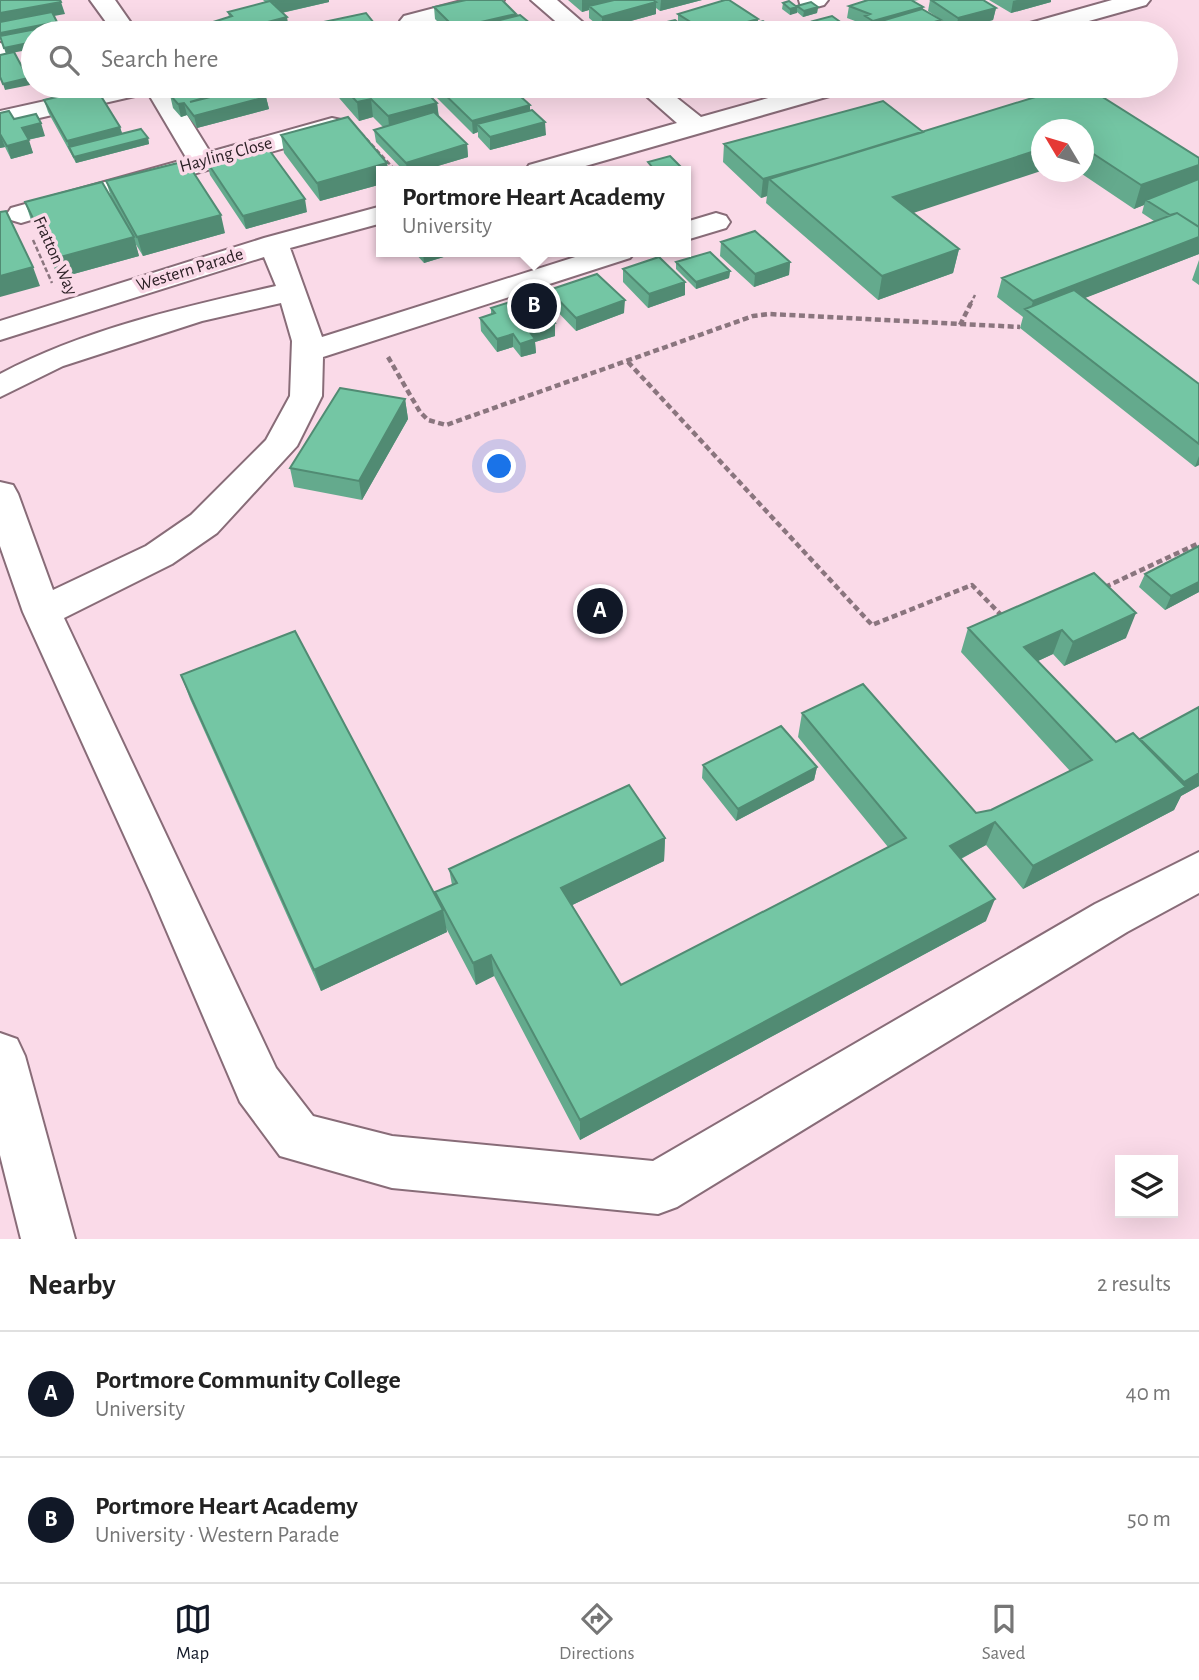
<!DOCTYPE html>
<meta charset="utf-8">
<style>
:root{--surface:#fff;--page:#f2f2f2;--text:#222;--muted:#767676;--line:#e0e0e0;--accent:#111827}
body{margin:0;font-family:"Alegreya Sans",sans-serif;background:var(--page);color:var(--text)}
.controls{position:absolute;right:21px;bottom:21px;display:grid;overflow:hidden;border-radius:0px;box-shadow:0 7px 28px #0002}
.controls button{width:63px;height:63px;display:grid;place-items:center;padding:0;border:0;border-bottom:2px solid var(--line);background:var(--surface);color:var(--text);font:35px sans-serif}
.compass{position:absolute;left:1031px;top:119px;width:63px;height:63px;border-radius:50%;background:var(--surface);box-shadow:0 7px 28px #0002;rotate:308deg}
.you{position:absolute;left:500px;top:467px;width:24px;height:24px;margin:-18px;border:5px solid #fff;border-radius:50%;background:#1a73e8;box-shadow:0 0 0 10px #1a73e833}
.badge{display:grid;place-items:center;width:46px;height:46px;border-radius:50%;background:var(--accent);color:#fff;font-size:23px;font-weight:700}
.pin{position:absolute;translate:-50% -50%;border:4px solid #fff;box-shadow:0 2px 7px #0006}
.popup{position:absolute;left:376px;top:166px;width:315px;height:91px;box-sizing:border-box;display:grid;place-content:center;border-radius:0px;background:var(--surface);filter:drop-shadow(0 2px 5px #0005);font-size:23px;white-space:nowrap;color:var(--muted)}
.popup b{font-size:26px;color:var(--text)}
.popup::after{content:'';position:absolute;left:50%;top:100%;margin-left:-14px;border:14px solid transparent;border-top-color:var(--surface)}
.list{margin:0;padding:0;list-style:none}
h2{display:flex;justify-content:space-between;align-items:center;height:91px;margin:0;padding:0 28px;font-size:30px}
h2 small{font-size:23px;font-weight:400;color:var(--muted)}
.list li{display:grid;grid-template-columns:46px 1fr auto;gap:21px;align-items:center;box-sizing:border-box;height:126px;padding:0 28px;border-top:2px solid var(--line)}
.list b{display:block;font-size:26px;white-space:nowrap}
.list p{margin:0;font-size:23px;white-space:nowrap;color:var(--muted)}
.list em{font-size:23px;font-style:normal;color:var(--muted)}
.icon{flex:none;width:38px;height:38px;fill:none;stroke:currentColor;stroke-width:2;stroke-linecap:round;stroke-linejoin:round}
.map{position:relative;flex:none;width:1199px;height:1239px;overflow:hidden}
.search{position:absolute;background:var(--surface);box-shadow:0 7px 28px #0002;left:21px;right:21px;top:21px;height:77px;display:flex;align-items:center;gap:18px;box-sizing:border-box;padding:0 24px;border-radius:38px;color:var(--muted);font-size:26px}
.sheet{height:343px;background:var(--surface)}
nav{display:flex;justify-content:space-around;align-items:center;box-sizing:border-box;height:98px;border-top:2px solid var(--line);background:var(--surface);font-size:19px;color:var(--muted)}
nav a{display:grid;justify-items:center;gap:4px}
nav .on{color:var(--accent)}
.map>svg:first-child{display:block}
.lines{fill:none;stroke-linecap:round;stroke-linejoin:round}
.minor-casing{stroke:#886c78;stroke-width:4}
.major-casing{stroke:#886c78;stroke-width:4}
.path-far1{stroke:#8a757e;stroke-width:2.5;stroke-dasharray:5 2.5;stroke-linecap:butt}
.path{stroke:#8a757e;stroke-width:4.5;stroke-dasharray:6 3.5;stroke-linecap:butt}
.minor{fill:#fff;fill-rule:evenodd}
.major{fill:#fff;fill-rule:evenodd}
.wall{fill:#64aa8d}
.shaded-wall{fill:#518b73}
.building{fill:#74c6a4;stroke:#518b73;stroke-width:2}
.labels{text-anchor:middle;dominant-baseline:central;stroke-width:7;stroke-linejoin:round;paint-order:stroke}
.far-street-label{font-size:18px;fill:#2c2126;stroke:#fadae8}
</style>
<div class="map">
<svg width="1199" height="1239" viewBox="0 0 1199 1239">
<rect width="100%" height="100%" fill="#fadae8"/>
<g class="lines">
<defs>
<path id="minor" d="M90,0H115L138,33H114Z
M465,0H504L500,5L412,28L404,26L400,21L404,16Z
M531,0H557L595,33H569Z
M799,0H828L824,5L809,9L801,7Z
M1112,0H1150L1146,5L1046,33H1008L1012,28Z
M0,43L10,45L13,50L10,55L0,57Z
M113,86H169L210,152L332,118L341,120L345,126L341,132L31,220L21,223L11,220L7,214L11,208L187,159L148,93L0,127V111Z
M635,86H662L701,117L811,86H851L847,91L568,171H525L529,165L677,123Z
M382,206V223L290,248L322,337L591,252H635L630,258L323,357L322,396L297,446L217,533L172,564L64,618L276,1068L313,1116L392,1136L653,1161L1095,904L1199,852V893L1127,932L677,1207L658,1214L392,1188L280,1156L240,1102L150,892L23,612L0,546V482L13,485L18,494L53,590L146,546L191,515L266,440L290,396L292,341L281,303L202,321L63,366L0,397V374C85,329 183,307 276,286L264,257L0,340V321L264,238Z
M716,213L726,216L730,222L726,228L686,240V222Z"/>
<path id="major" d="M0,1033L17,1039L25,1056L75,1239H21L0,1155Z"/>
</defs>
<!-- minor casing -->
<use href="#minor" class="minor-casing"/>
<!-- major casing -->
<use href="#major" class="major-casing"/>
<!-- path-far1 -->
<path class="path-far1" d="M843,24L856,33
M361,133L396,171
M33,240L52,283
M970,305L975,295"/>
<!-- path -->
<path class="path" d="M960,325L971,303
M388,357L420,412L428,420L446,425L753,316L769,314L1020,327
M628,362L872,625L972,585L1004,618
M1105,587L1199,543"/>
<!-- minor -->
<use href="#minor" class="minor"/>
<!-- major -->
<use href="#major" class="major"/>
</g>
<!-- wall -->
<path class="wall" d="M263,0H329V2L282,13L289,29L273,33H212L210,23L229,17L228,12L265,2Z
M568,0H702L660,11L656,8V14L602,29L589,18V10L582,12Z
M868,0H919L913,1L922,9L941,20L939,33H876V32L871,33L863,28V24L847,18L849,6Z
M930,0H983L996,8L993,20L956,30L928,11Z
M989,0H1051V2L1011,13Z
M783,3L797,7H818L817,13L803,17L797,12L790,15L782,9Z
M434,7L516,14V16L542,33H449L435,19Z
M678,14L758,19L757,23L782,33H689L687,32V33H656L654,32V25L678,22Z
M813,21L846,26L845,32L839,33H823L812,27Z
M172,86H251V87L259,86H257L266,97L269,109L197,128L187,115L181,117L173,108L170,95L178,93Z
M332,86H420L437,103L439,117L467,144L468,157L421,171H404L376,142L374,130L383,127L373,117L359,121L333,91Z
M428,86H509L530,110L546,135L490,150L478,137V132L473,134L428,89Z
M1071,86L1199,254L1084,298L1199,384V465L1195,467L1020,328L1023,317L997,297L1002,278L1154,221L1142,213L1144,205L1134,209L1079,172H1083V130L913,213L959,249L953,273L878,300L766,203L767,196L761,198L723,162L724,144L922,132Z
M44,100L120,127L122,133L148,138L149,144L76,163L48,112Z
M0,113L45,136L28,140L33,153L11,159L5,147L0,148Z
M281,135L387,163L388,171H382V184L320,201L284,153Z
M207,162L307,212L246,229L210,175Z
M106,181L225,233L143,256L135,243L139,256L59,278L31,220L25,202L111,197Z
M721,242L790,262L789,275L754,287L720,256Z
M414,252H460L424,263Z
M1199,260V285L1192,280Z
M676,262L730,271L729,278L696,289L676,269Z
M623,269L685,282V295L648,308L623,282Z
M549,290L624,313L576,331L550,304Z
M491,308L555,323V336L535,342L536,353L521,357L513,347L497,352L481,331L480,318L491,314Z
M405,399L408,419L362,500L294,487L290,468Z
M1199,546V592L1165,610L1139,587L1145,574Z
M1094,573L1126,638L1064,666L1053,654L1038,661L1116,742L1139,740L1199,707V786L1181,796L1174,810L1023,889L986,845L961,859L986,921L580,1140L494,976L476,985L446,928L447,932L321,991L190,699L181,675L436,897L435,892L452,885L449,869L665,838L664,861L572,905L621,985L888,847L798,737L802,713L976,813L991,810L1070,771L961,652L968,628Z
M703,765L817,767L814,780L736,821L702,778Z"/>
<!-- shaded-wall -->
<path class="shaded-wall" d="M284,0H329V2L276,14L274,2Z
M582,0H628L589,6V10L582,12Z
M661,0H702L660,11Z
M1017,0H1051V2L1011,13L1013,1Z
M61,2L65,14L0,26V13Z
M656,2V14L602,29V17Z
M797,7V13L790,15V9Z
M818,7L817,13L803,17L804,11Z
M923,7L921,19L878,22L876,32L872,33L873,21Z
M996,8L993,20L956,30L958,18Z
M516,14L517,26L457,31L458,33H455V28Z
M287,17L289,29L273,33H225Z
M758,19L757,31L748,33H709Z
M941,20L939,33H898Z
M57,22L59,28L2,39L0,35V33Z
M846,26L845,32L839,33H829V30Z
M687,29V33H673Z
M33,42V49L6,54L4,48Z
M28,78L30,85L5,90L3,84Z
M176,86H189L190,90L178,94Z
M246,86H251L253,97L190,102Z
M266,97L269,109L197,128L194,116Z
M371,99L373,117L359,121L357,102Z
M184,103L187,115L181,117L178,104Z
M437,103L439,121L390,135L388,116Z
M530,105V118L477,124L478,132L473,134L472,121Z
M545,122L546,135L490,150V137Z
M41,123L45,136L26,140L22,128Z
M120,127L124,140L69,147L67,141Z
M0,134L5,147L0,148Z
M925,134L769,179L767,196L761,198L763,179Z
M148,138L149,144L76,163L74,157Z
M29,140L33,153L11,159L7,146Z
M467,144L468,157L421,171H407L406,163Z
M1041,149V171L889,221L893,197Z
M387,163L388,171H382V184L320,201L317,183Z
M1199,165V185L1146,200L1144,205L1134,209L1141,185Z
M305,199L307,212L246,229L243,216Z
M221,215L225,233L143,256L137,237Z
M1199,227V254L1036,317L1030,312L1033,301Z
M134,237L139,256L59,278L53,259Z
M959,249L953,273L878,300L882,276Z
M423,252H460L424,263Z
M790,262L789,275L754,287L755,274Z
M33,267L40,286L0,297V276Z
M730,271L729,278L696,289V282Z
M685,282V295L648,308L649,294Z
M625,300L624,313L576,331V318Z
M555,323V336L535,342L536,353L521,357L520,344L529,331Z
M513,334V347L497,352V339Z
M405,399L408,419L362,500L359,481Z
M1199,456V465L1195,467Z
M1199,582V592L1165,610L1171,596Z
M1136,613L1126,638L1064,666L1073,642Z
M1062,630L1053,654L1016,671L1024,647Z
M817,767L814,780L736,821L738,809Z
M1199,773V786L1181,796L1174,810L1023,889L1033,866L1179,790L1184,782Z
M995,822L986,845L943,868L950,846Z
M665,838L664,861L562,910L561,888Z
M995,899L986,921L580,1140V1120Z
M443,910L447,932L321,991L314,970Z
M491,955L494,976L476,985L473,963Z"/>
<!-- building -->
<path class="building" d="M0,0H60L61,2L0,13Z
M271,0H284L274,2Z
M466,0H502L516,14L455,28L434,7Z
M614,0H653L656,2L602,17L589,6Z
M725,0H729L758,19L708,33L678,14Z
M868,0H911L923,7L873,21L865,16L870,14L849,6Z
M931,0H983L996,8L958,18Z
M270,1L287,17L225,33H220L210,23L232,16L228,12Z
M789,1L797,7L790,9L783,3Z
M811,2L818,7L804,11L797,6Z
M922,9L941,20L898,33H888L880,28L885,27L878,22Z
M52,12L57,22L0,33V22Z
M366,13L382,33H310L305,26Z
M520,15L542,33H460L457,31Z
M832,16L846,26L829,30L813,21Z
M675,20L687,29L673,33H663L654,25Z
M763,21L782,33H724Z
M176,22L186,32L201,28L205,33H151L147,29Z
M52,26L55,33H33V42L4,48L0,36Z
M14,52L28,78L3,84L0,77V55Z
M194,86H246L190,102L255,86H257L266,97L194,116L184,103L178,104L170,95L196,88Z
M342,86H420L437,103L388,116L371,99L357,102Z
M436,86H509L530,105L472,121Z
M1071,86H1085L1199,158V165L1141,185L1083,147V130H1041V149L893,197L959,249L882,276L769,179Z
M96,88L120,127L67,141L44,100Z
M883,101L923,132L838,158L763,179L724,144Z
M532,110L545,122L490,137L477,124Z
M9,111L14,119L36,114L41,123L22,128L29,140L7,146L0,134V113Z
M434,112L467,144L406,163L374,130Z
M348,117L387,163L317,183L281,135Z
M141,129L148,138L74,157L69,147Z
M267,147L305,199L243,216L207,162Z
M670,156L685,171H636L652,167L648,162Z
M186,161L221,215L137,237L106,181Z
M1199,179V227L1177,213L1170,215L1146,200Z
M102,182L134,237L53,259L25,202Z
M6,211L33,267L0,276V212Z
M1177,213L1199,227V237L1033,301L1002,278Z
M755,231L790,262L755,274L721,242Z
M710,252L730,271L696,282L676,262Z
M659,257L685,282L649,294L623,269Z
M597,274L625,300L576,318L549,290Z
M1074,290L1199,384V444L1025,309Z
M532,295L555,323L529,331L535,339L520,344L513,334L497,339L480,318L495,313L491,308Z
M340,388L405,399L359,481L290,468Z
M1199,546V582L1171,596L1145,574Z
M1094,573L1136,613L1073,642L1062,630L1024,647L1116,742L1133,733L1186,787L1033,866L995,822L950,846L995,899L580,1120L491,955L473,963L435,892L457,883L449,869L629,785L665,838L561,888L621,985L906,838L802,713L863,684L976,813L991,810L1092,760L968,628Z
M295,631L443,910L314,970L181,675Z
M1199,707V773L1184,782L1140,739Z
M781,726L817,767L738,809L703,765Z"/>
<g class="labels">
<!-- far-street labels -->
<g class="far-street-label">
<text transform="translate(226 155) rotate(-15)">Hayling Close</text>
<text transform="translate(55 256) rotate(66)">Fratton Way</text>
<text transform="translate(190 270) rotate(-17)">Western Parade</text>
</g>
</g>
</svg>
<div class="controls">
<button><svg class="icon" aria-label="layers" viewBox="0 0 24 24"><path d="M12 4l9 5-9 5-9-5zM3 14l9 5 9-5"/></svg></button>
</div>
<svg class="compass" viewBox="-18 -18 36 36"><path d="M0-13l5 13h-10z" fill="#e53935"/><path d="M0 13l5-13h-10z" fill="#767676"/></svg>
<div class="you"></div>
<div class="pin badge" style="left:600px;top:611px">A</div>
<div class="pin badge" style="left:534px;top:306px">B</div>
<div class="popup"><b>Portmore Heart Academy</b>University</div>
<div class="search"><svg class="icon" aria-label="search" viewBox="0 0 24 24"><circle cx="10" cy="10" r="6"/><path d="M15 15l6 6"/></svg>Search here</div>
</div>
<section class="sheet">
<h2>Nearby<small>2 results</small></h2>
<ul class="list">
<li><span class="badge">A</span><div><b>Portmore Community College</b><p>University</p></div><em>40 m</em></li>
<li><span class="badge">B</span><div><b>Portmore Heart Academy</b><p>University · Western Parade</p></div><em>50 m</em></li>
</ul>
</section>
<nav>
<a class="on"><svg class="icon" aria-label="map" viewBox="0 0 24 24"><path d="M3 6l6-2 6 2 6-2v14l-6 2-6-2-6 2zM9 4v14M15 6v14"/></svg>Map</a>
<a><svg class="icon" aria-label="directions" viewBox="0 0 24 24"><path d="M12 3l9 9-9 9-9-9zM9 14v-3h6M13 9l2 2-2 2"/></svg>Directions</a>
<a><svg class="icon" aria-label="saved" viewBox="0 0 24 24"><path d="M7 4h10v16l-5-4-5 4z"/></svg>Saved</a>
</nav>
